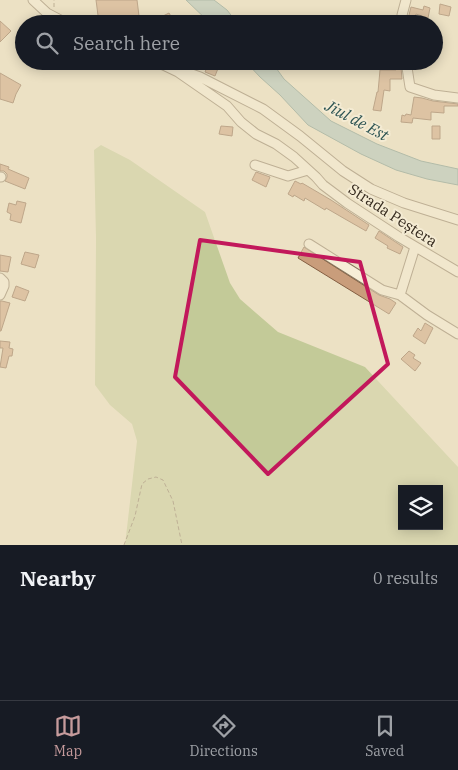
<!DOCTYPE html>
<meta charset="utf-8">
<style>
:root{--surface:#171b24;--page:#242831;--text:#f1f3f6;--muted:#9ea1a6;--line:#363941;--accent:#c69b9c}
body{margin:0;font-family:"IBM Plex Serif",serif;background:var(--page);color:var(--text)}
.controls{position:absolute;right:15px;bottom:15px;display:grid;overflow:hidden;border-radius:0px;box-shadow:0 2px 12px #0003}
.controls button{width:45px;height:45px;display:grid;place-items:center;padding:0;border:0;border-bottom:1px solid var(--line);background:var(--surface);color:var(--text);font:25px sans-serif}
.list{margin:0;padding:0;list-style:none}
h2{display:flex;justify-content:space-between;align-items:center;height:65px;margin:0;padding:0 20px;font-size:21px}
h2 small{font-size:16px;font-weight:400;color:var(--muted)}
.icon{flex:none;width:28px;height:28px;fill:none;stroke:currentColor;stroke-width:2;stroke-linecap:round;stroke-linejoin:round}
.map{position:relative;flex:none;width:458px;height:545px;overflow:hidden}
.search{position:absolute;background:var(--surface);box-shadow:0 2px 12px #0003;left:15px;right:15px;top:15px;height:55px;display:flex;align-items:center;gap:12px;box-sizing:border-box;padding:0 18px;border-radius:28px;color:var(--muted);font-size:19px}
.sheet{height:155px;background:var(--surface)}
nav{display:flex;justify-content:space-around;align-items:center;box-sizing:border-box;height:70px;border-top:1px solid var(--line);background:var(--surface);font-size:14px;color:var(--muted)}
nav a{display:grid;justify-items:center;gap:2px}
nav .on{color:var(--accent)}
.map>svg:first-child{display:block}
.green{fill:#c3ca98;fill-rule:evenodd}
.water{fill:#a6bfb8;stroke:#6d8d86}
.building{fill:#c99d7b;stroke:#845e42}
.lines{fill:none;stroke-linecap:round;stroke-linejoin:round}
.minor-casing{stroke:#86735b;stroke-width:11}
.path{stroke:#86735b;stroke-width:1;stroke-dasharray:4 2.5;stroke-linecap:butt}
.minor{stroke:#f7eed7;stroke-width:9}
.marked{fill:none;stroke:#c2185b;stroke-width:4;stroke-linejoin:round}
.labels{text-anchor:middle;dominant-baseline:central;stroke-width:4;stroke-linejoin:round;paint-order:stroke}
.street-label{font-size:15px;fill:#362b1f;stroke:#f4ebd3}
.water-label{font-size:16px;font-style:italic;fill:#2e5554;stroke:#f4ebd3}
</style>
<div class="map">
<svg width="458" height="545" viewBox="0 0 458 545">
<rect width="100%" height="100%" fill="#ece1c4"/>
<!-- green -->
<path class="green" d="M101,145L130,160L205,212L230,283L240,299L278,332L365,367L458,467V545H125L137,441L132,424L110,405L95,385L96,239L94,150ZM402,489H439V526H402Z"/>
<!-- water -->
<path class="water" d="M186,0H214L227,10L238,24H211Z
M245,61H271L284,79L331,121L377,144L421,161L458,169V185L427,179L396,170L361,154L308,125L280,95L260,77Z"/>
<!-- building -->
<path class="building" d="M96,0H137L139,16L99,23Z
M440,4L451,7L449,16L439,14Z
M424,6L430,8L428,18L416,14L414,20L408,19L411,7L423,10Z
M169,13L172,18L171,19L174,24H164L161,17Z
M0,21L11,31L0,42Z
M209,62L219,66L215,76L205,72Z
M396,67H401L402,79H390V91L384,90L381,111L373,110L377,92H378L380,70H396Z
M0,73L21,85L16,94L13,103L0,99Z
M414,97L422,98L433,101L458,104V106H444V113L431,112V120L413,118L412,123L401,122L402,115L405,116L406,114L411,115Z
M221,126L233,127L232,136L219,134Z
M432,126H440V139H432Z
M0,164L9,167L8,169L29,178L25,189L5,181L7,177V174L4,171H0Z
M256,172L270,177L266,187L252,180Z
M295,181L301,184L302,183L331,200L369,225L366,231L345,219L326,208L325,210L305,198L304,201L294,195L293,197L288,194Z
M17,201L26,203L21,223L10,220L11,214L7,212L9,203L16,205Z
M379,231L403,247L400,254L387,248L388,246L375,238Z
M304,247L379,295L390,299L396,303L389,314L298,258Z
M25,252L39,255L35,268L21,264Z
M0,255L11,257L8,272L0,271Z
M16,286L29,291L25,301L12,297Z
M0,301H2L10,303L1,331H0Z
M425,323L433,328L425,344L413,336L418,328L421,331Z
M0,341L10,342L9,348L13,349L12,356H9L6,368L0,367L3,348H0Z
M409,351L415,355L413,358L421,363L415,371L401,359Z"/>
<g class="lines">
<defs>
<path id="minor" d="M33,0L47,13L68,24
M401,24L402,15L406,0
M155,61L178,72L227,106L241,122L256,134L276,144L294,157L316,177L323,185L347,203L399,237L458,272
M406,61L410,87L434,95L458,98
M180,72H186L200,77L263,109L300,136L343,171L371,189L404,203L458,220
M255,165L288,176L308,170
M0,177H1
M309,244L382,290L400,295L427,315L458,334
M0,278L4,282V286L0,295
M400,295L415,247"/>
</defs>
<!-- minor casing -->
<use href="#minor" class="minor-casing"/>
<!-- path -->
<path class="path" d="M54,7V0
M124,545L135,516L142,484L148,479L156,477L163,480L173,501L182,545"/>
<!-- minor -->
<use href="#minor" class="minor"/>
</g>
<!-- marked area -->
<path d="M0 0H458V545H0ZM200,240L360,262L388,364L268,474L175,377Z" fill="#ece1c4" fill-opacity=".55" fill-rule="evenodd"/>
<path class="marked" d="M200,240L360,262L388,364L268,474L175,377Z"/>
<g class="labels">
<!-- street labels -->
<g class="street-label">
<text transform="translate(393 215) rotate(33)">Strada Peștera</text>
</g>
<!-- water labels -->
<g class="water-label">
<text transform="translate(357 120) rotate(28)">Jiul de Est</text>
</g>
</g>
</svg>
<div class="controls">
<button><svg class="icon" aria-label="layers" viewBox="0 0 24 24"><path d="M12 4l9 5-9 5-9-5zM3 14l9 5 9-5"/></svg></button>
</div>
<div class="search"><svg class="icon" aria-label="search" viewBox="0 0 24 24"><circle cx="10" cy="10" r="6"/><path d="M15 15l6 6"/></svg>Search here</div>
</div>
<section class="sheet">
<h2>Nearby<small>0 results</small></h2>
<ul class="list">
</ul>
</section>
<nav>
<a class="on"><svg class="icon" aria-label="map" viewBox="0 0 24 24"><path d="M3 6l6-2 6 2 6-2v14l-6 2-6-2-6 2zM9 4v14M15 6v14"/></svg>Map</a>
<a><svg class="icon" aria-label="directions" viewBox="0 0 24 24"><path d="M12 3l9 9-9 9-9-9zM9 14v-3h6M13 9l2 2-2 2"/></svg>Directions</a>
<a><svg class="icon" aria-label="saved" viewBox="0 0 24 24"><path d="M7 4h10v16l-5-4-5 4z"/></svg>Saved</a>
</nav>
